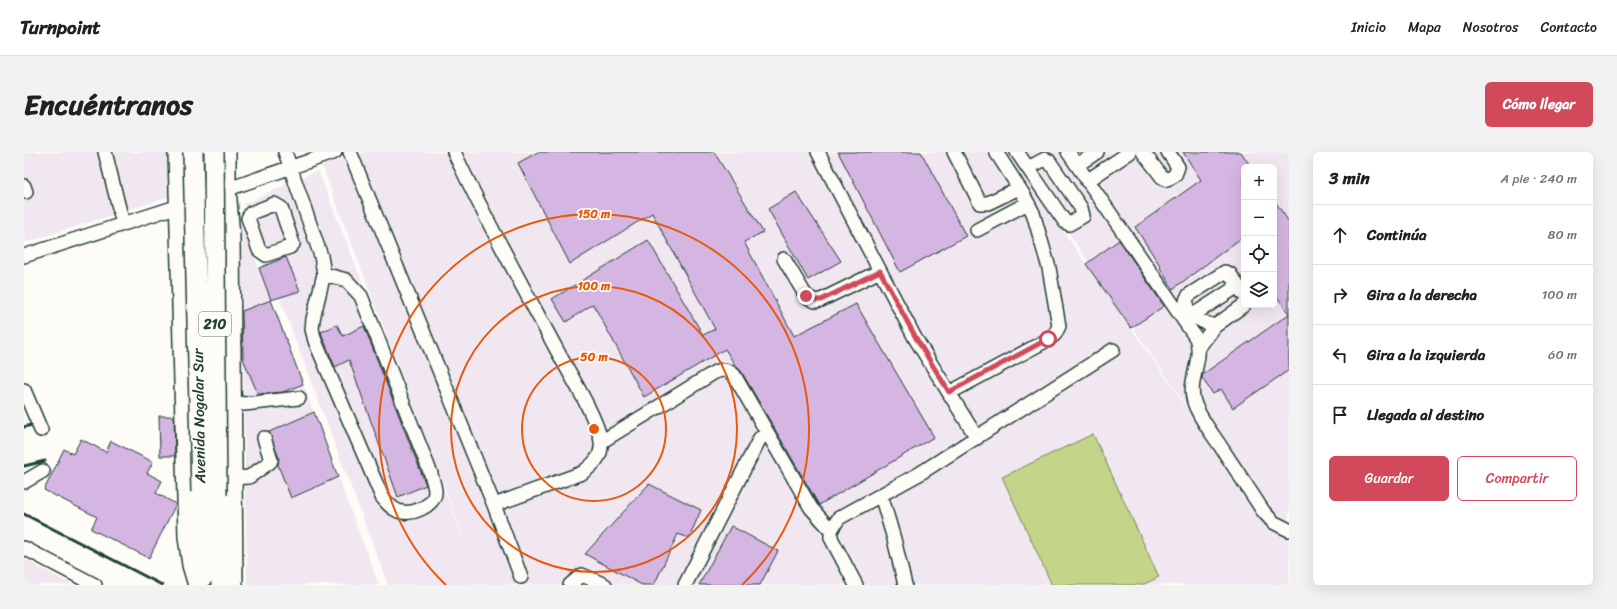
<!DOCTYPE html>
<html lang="es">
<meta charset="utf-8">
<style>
:root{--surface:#fff;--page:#f2f2f2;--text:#202124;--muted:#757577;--line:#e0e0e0;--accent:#d1495b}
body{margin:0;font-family:Sriracha,sans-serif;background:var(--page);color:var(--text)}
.controls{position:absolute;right:12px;top:12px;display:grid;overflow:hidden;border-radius:6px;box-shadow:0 4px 16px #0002}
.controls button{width:36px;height:36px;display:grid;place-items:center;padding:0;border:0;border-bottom:1px solid var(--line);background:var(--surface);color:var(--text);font:20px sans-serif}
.stop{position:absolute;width:12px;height:12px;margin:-9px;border:3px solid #d1495b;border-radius:50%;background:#fff}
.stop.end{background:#d1495b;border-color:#fff;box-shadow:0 1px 4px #0008}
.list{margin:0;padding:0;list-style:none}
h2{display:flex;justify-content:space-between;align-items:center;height:52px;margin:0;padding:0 16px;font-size:17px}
h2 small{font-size:13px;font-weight:400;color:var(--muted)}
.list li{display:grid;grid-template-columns:26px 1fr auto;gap:12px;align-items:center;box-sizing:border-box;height:60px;padding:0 16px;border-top:1px solid var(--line)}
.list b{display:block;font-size:15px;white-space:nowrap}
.list em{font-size:13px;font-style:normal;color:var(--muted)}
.actions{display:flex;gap:8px;padding:12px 16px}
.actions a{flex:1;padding:9px 0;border:1px solid var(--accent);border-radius:6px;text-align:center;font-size:14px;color:var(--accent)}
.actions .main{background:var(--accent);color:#fff}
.icon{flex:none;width:22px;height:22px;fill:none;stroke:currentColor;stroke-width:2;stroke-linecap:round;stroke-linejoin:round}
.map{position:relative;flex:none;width:1265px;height:433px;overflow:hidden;border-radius:6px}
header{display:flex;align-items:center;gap:24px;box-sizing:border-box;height:56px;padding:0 20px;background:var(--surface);border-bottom:1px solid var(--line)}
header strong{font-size:19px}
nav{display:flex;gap:22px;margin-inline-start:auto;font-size:14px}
.intro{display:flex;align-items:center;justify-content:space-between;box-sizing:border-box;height:96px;padding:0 24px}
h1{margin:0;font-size:28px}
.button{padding:10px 18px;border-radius:6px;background:var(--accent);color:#fff;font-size:14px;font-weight:700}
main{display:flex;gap:24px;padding:0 24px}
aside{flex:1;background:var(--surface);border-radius:6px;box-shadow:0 4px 16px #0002}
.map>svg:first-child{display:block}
.built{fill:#f1e7f1;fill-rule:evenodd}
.green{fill:#c4d489;stroke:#72885e}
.building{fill:#d5b5e2;stroke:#1f3d34}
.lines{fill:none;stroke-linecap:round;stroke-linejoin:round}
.minor-casing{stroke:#1f3d34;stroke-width:16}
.highway-casing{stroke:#1f3d34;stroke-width:22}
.minor{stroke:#fdfcf7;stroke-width:13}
.highway{stroke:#fdfcf7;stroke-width:19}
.rail{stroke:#1f3d34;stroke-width:3}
.highway-bridge-casing{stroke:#1f3d34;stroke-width:22;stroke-linecap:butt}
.highway-bridge{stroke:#fdfcf7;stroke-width:19}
.route{stroke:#d1495b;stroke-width:5}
.ring{fill:none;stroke:#e8590c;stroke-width:2}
.labels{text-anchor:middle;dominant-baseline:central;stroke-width:3.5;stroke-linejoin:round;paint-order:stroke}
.shield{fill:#fdfcf7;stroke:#62766e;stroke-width:1}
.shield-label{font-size:14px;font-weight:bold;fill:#1f3d34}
.street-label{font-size:15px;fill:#1f3d34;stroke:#fdfcf7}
.centre{fill:#e8590c;stroke:#fdfcf7;stroke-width:2}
.ring-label{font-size:12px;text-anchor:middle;font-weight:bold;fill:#e8590c;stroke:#fdfcf7;stroke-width:3.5;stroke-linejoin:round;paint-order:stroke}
</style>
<header>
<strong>Turnpoint</strong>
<nav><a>Inicio</a><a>Mapa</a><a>Nosotros</a><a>Contacto</a></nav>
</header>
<div class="intro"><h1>Encuéntranos</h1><a class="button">Cómo llegar</a></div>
<main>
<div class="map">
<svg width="1265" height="433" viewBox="0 0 1265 433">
<rect width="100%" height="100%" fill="#fdfcf7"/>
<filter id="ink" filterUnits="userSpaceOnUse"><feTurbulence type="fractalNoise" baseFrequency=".025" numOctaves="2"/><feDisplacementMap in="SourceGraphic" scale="8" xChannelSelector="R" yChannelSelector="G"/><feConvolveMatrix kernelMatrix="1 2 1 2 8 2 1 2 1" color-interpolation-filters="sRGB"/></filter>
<g filter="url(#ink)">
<!-- built -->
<path class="built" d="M0,0H145V45L0,91Z
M340,0H984L1207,319L989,0H1265V433H364L220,52L294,18L452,418L298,14ZM1220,15H1250V153H1220Z
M217,68L235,116L355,433H223Z
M0,407L49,433H0Z"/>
<!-- green -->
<path class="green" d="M1069,282L1135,425L1118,433H1028L978,325Z"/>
<!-- building -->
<path class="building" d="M514,0H690L739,80L720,90L770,184L832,152L910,285L795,353L717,219L711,213L701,197L620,245L569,152L542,170L528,147L624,88L679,183L691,177L628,61L546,112L494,11Z
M814,0H897L942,84L876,120Z
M1159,0H1217L1227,15H1220V84L1149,137L1136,116L1137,115L1111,75L1177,28Z
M772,40L817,109L784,128L744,57Z
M1250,48L1265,70V162L1250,140Z
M1095,88L1140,154L1107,176L1062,112Z
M262,105L276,139L247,148L235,116Z
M247,148L279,232L259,240L234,242L219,207L218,159Z
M1265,162V218L1209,256L1197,237L1189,242L1178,226L1179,222Z
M313,173L319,184L340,174L402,333L374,345L325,208L311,215L299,186L297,180Z
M290,260L314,325L267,346L254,313L255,306L245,280Z
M135,264H150L151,304H136Z
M57,287L82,300L87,289L129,310L123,321L138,329L132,341L152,352L125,406L67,377L73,365L20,338L40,297L49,302Z
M625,332L677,358L665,386L654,382L630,433H618L561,402Z
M707,374L754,399L736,433H675Z"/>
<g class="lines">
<defs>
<path id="minor" d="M81,0L99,72
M261,0L297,104L300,122L289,167L288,177L291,189L358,345C363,351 367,356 374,359C387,364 411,354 411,340C411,334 408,327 407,322L337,144L322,128L300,122
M326,0L470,353
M430,0C462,69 499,135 535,202C547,224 573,266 577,289C579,304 569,313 558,321L470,353L497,425
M794,0L891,186L953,286
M930,0L956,51H964L995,36
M993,0L1041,70L1045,72L1059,64L1057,56L1025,9L1021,7L1004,16
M1044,0L1172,186C1180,208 1163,228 1170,250C1175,265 1186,279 1195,292C1210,315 1225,337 1239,359L1249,370L1265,378
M1119,0L1138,25L1143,28L1151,23L1154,15L1144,0
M1053,13L1073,0
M1063,29L1106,0
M0,34L2,40
M250,52L257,56L269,92L266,95L242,103L235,98L224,66L227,61Z
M953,78L1004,51
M0,104L155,54L311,0
M760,107L782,144L791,149L797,148L856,119
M1169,163L1214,134
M1191,174C1179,171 1153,158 1165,143L1201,120L1206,122L1220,143
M1175,195L1191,174L1220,153
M0,238L17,278
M925,241L1025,187L1031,182L1035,174L1025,116L1009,61L999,42L972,0
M207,250L220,252L275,246
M577,290L691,220C700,217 703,217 710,223L787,356L807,378
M208,326L225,325L246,310L247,308L240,286
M0,330L19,319
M857,343L870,387L881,433
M0,396L71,433
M546,433L558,423L581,433
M661,433L736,286
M832,433L807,386V378L815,366L895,322L1089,198"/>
<path id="highway" d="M154,0L164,385L168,413L174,433
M202,0V36L206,85L209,433
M177,340L179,425
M193,343L197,433"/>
</defs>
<!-- minor casing -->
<use href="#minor" class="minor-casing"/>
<!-- highway casing -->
<use href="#highway" class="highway-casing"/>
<!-- minor -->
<use href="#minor" class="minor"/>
<!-- highway -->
<use href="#highway" class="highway"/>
<!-- rail -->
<path class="rail" d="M0,275L7,273
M0,314L21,309
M0,362L138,433"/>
<defs>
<path id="highway-bridge" d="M169,0L177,340
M190,0L193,343"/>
</defs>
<!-- highway-bridge casing -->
<use href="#highway-bridge" class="highway-bridge-casing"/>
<!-- highway-bridge -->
<use href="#highway-bridge" class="highway-bridge"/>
</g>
</g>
<g class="lines" filter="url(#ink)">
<!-- route -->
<path class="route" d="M782,144L786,148H797L856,119L892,186L925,240L1024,187"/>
</g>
<!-- distance rings -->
<g class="ring">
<circle cx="570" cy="277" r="72"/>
<circle cx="570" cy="277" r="143"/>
<path d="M422 433A215 215 0 1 1 718 433"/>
</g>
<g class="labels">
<!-- shield labels -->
<rect class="shield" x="175" y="160" width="32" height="24" rx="3"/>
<g class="shield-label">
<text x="191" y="172">210</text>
</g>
<!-- street labels -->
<g class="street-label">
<text transform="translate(175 264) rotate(-91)">Avenida Nogalar Sur</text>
</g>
</g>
<circle cx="570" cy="277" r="6" class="centre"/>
<g class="ring-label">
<text x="570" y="66">150 m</text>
<text x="570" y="138">100 m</text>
<text x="570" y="209">50 m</text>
</g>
</svg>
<div class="controls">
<button>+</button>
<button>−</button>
<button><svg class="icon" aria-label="locate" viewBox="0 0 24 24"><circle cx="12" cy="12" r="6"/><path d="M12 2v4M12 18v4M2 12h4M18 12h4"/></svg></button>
<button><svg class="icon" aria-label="layers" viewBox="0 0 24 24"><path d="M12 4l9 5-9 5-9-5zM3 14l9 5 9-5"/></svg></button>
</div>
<div class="stop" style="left:1024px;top:187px"></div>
<div class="stop end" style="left:782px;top:144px"></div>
</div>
<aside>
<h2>3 min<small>A pie · 240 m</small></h2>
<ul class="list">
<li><svg class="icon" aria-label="ahead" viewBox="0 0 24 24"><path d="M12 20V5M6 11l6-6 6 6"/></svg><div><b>Continúa</b></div><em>80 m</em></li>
<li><svg class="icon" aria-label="right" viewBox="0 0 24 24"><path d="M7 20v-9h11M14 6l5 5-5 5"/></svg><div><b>Gira a la derecha</b></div><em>100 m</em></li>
<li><svg class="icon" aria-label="left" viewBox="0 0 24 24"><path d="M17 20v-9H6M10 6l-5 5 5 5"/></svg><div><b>Gira a la izquierda</b></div><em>60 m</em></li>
<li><svg class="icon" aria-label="arrive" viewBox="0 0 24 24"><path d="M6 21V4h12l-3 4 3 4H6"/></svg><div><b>Llegada al destino</b></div></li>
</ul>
<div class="actions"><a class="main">Guardar</a><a>Compartir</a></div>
</aside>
</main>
